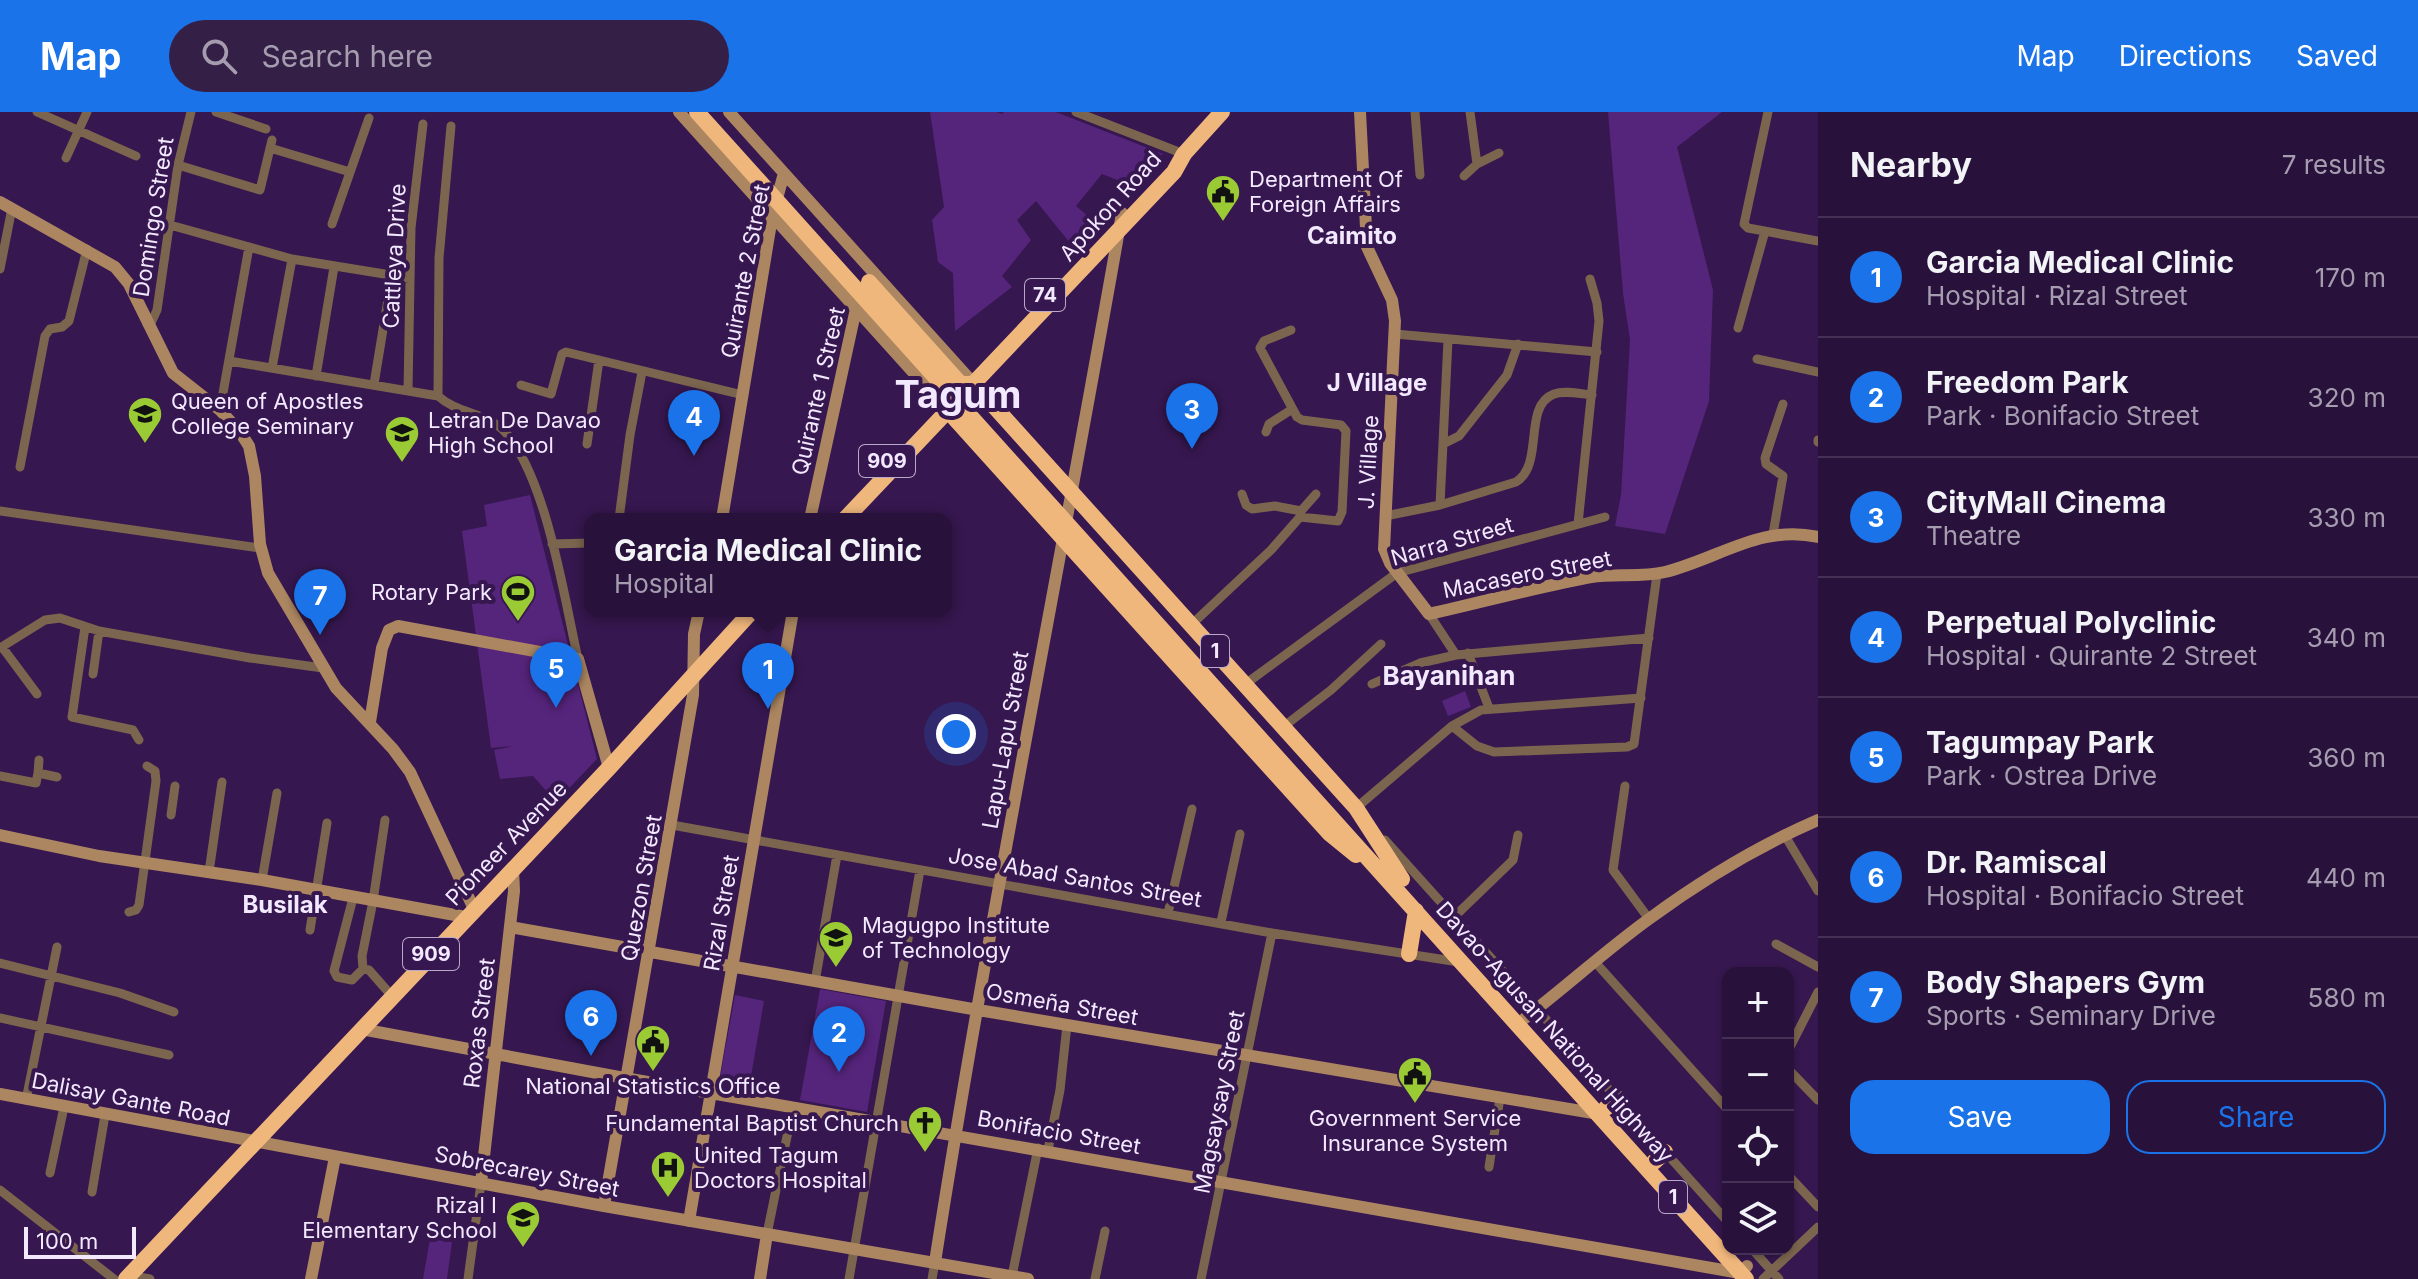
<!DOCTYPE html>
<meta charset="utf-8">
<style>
:root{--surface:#28113b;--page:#341f46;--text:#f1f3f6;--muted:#a59daf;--line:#443155;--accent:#1a73e8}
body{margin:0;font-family:Inter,sans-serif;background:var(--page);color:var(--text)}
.controls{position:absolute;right:24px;bottom:24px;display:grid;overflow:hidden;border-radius:16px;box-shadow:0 2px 6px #0004}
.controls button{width:72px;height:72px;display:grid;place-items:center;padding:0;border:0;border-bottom:2px solid var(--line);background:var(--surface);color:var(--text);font:40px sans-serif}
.scale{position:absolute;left:24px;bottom:20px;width:112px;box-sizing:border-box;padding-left:8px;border:4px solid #f3e9ff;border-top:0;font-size:22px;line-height:28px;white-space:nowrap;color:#f3e9ff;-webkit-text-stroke:6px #36174f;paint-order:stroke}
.you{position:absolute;left:956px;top:622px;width:28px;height:28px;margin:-20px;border:6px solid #fff;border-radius:50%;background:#1a73e8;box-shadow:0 0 0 12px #1a73e833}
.badge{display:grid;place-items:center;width:52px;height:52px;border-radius:50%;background:var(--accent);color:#fff;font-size:26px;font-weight:700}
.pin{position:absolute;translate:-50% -66px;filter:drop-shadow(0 2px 4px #0008)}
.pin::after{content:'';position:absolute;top:42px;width:28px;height:24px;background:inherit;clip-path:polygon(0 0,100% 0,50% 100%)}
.popup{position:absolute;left:584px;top:401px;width:368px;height:104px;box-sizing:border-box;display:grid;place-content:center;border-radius:16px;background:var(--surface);filter:drop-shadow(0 2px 6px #0005);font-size:26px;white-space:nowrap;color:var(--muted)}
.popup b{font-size:30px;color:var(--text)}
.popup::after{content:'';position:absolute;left:50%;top:100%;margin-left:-16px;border:16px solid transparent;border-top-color:var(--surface)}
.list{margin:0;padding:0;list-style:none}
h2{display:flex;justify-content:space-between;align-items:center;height:104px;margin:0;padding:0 32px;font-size:34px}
h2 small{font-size:26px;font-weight:400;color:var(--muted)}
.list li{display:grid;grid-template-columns:52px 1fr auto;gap:24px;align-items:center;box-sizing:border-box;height:120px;padding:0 32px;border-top:2px solid var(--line)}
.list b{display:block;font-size:30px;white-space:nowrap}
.list p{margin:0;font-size:26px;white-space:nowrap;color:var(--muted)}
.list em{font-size:26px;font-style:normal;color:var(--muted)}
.actions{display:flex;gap:16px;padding:24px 32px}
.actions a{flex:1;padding:18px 0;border:2px solid var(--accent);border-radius:24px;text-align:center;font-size:28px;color:var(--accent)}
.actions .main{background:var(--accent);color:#fff}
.icon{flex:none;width:44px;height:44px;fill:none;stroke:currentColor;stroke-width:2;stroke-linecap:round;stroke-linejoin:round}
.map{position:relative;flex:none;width:1818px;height:1167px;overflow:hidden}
header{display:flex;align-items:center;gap:48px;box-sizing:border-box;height:112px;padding:0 40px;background:var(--accent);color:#fff}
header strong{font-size:38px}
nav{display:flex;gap:44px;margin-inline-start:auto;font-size:28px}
.search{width:560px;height:72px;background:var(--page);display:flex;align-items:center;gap:20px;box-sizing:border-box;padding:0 28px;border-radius:44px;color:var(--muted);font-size:30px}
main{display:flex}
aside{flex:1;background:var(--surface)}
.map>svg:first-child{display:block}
.green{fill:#55247b}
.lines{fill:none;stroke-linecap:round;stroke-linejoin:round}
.street{stroke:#7c654e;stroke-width:9}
.secondary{stroke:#ab8661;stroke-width:12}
.highway{stroke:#f0b77c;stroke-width:16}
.labels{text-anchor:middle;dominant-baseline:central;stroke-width:8;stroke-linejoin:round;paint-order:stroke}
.shield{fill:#36174f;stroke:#baaaca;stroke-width:2}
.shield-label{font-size:20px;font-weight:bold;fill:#f3e9ff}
.poi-label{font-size:22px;fill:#f3e9ff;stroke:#36174f;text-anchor:start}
.street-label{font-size:22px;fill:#f3e9ff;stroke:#36174f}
.neighbourhood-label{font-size:24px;font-weight:bold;fill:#f3e9ff;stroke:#36174f}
.quarter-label{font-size:26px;font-weight:bold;fill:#f3e9ff;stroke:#36174f}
.town-label{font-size:38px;font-weight:bold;fill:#f3e9ff;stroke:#36174f}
</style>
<header>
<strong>Map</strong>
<div class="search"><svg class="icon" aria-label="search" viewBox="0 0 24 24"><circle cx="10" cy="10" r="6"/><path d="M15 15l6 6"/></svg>Search here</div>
<nav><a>Map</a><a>Directions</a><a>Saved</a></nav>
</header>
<main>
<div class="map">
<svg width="1818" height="1167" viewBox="0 0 1818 1167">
<rect width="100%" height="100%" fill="#36174f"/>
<!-- green -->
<path class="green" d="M930,0H997L1002,2L1004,0H1056L1163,42L1130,73L1102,62L1076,94L1095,110L1074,136L1036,89L1017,108L1031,128L1002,164L1012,175L955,219L953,161L938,150L932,108L944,95Z
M1608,0H1722L1677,35L1713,178L1709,289L1665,422L1615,414L1621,383L1630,228L1623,181Z
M530,383L597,647L556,690L533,664L500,667L494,638L513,634L491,636L462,419L487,414L484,393Z
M1465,579L1471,595L1448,604L1442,589Z
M820,877L886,889L867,1000L800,988Z
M735,883L764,889L749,976L719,971Z
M430,1127L452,1130L447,1167H423Z"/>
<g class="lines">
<!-- street -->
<path class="street" d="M37,0L136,44
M216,0L266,17
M1076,0L1184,42
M1415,0L1420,63
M1470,0L1477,52
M1768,0L1744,112L1748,116L1818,129
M451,14L439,146L438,284C459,303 487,300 506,321C547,369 564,485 578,547
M270,36L350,60
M66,46L87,0
M178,53L260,78L272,28
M1464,64L1477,52L1499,41
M332,112L369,6
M170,113L292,147L409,166
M0,157L12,96
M147,212L152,209L157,198L178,53L191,0
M1738,216L1765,119
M1291,218L1264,229L1260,236L1297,305L1302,308L1341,313L1346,319L1342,400L1338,409L1300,405L1301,399L1316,382
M1395,222L1597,240
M1757,247L1818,260
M229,249L438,284
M272,256L292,147
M316,264L334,155
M374,272L392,163
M521,273L551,282L562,242L566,240L743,283
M408,278L411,116L423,12
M220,298L249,135
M1266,320L1269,312L1291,298
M1818,328V330
M587,332L599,248
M1443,332L1459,324L1507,263L1518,232
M20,355L45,224L50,217L62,215L69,209L87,137
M1242,382L1246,393L1252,397L1275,394L1301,399
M1440,393L1448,228
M0,399L260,436
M1385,404L1440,393L1516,370C1545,352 1522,294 1554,282C1565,278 1581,282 1592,283
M619,407L630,323L642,260
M1578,412L1599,209L1597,191L1590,167
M1773,422L1783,364L1766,352L1765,346L1783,292
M552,432L590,431
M1429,502L1456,543
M1191,513L1271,438L1300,405
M85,515L72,605L133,618L139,628
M2,535L37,582
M0,536L45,508L60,506L99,519L250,546L323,556
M1468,541L1489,596
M93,562L99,519
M1372,572L1420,551L1456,543L1649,526
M1244,573L1397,461L1605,405
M1452,614L1477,634L1494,640L1627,635L1634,632L1657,462
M1283,615L1331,578L1381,532
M38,661L39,648
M0,664L36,671L38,661L57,665
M1625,674L1613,758L1649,807
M1359,699L1356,696L1452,614L1481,598L1641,586
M171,703L175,674
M672,713L1272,821L1459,850
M1784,722L1818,779
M1385,728L1728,1110
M209,760L222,670
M262,768L277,681
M353,786L334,859L337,865L352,868L363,857L362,844L373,789L385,708
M129,800L136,798L139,793L156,669L155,659L147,654
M1168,801L1192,697
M1454,805L1513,748L1518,723
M1221,810L1240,722
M310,818L327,711
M1776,832L1818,855
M1595,850L1728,998
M0,851L120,881L174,900
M363,857L369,858L391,883
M815,870L837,743
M0,906L169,943
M1788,939L1818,880
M1788,957L1818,988
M26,988L57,835
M1048,1038L1060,978L1067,913
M1489,1055L1500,986
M50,1061L64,995
M1788,1063L1818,1095
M0,1078L114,1167
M92,1080L105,1003
M767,1122L793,995
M1752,1137L1779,1167
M133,1159L139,1165L150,1167
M1012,1164L1038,1036
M468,1167L481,1071
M849,1167L920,758
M932,1167L935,1150
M1095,1167L1105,1119
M1201,1167L1272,821
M1763,1167L1818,1115"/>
<!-- secondary -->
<path class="secondary" d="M679,0L948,299
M729,0L974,272
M1360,0L1367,135L1392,188L1395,209L1384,437L1390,451L1429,502C1483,490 1537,475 1591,465C1615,461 1641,466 1665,460C1718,447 1761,412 1818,425
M0,90L115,155L129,172L173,261L220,298L240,320L249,334L255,364L260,432L268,461L336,576L393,637L410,660L474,797
M722,407L772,105L784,61
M810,407L857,192
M370,610L382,536L389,518L398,514L578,547L609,656
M0,723L99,744L262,768L466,805
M510,815L978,898L1599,1002
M1525,906C1567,874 1606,838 1649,807C1702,768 1758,734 1818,708
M361,917L619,965L1740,1161L1747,1154
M0,982L604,1094L1028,1167
M481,1071L514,779L513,756
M604,1094L693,583L694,522L699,499
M689,1109L793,499
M935,1150C990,799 1061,451 1122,101
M311,1167L335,1045
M760,1167L767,1122"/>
<!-- highway -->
<path class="highway" d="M697,0L1746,1167
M869,170L966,278
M961,272H974L1356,696L1402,767
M948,285V299L1329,721L1356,743
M845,407L1174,60L1184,42L1222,0
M1409,842L1416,799
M1606,996L1617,986
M1654,1050L1665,1040
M126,1167L609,656L752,499"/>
</g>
<!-- icons -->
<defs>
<symbol id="civic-pin" viewBox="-11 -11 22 30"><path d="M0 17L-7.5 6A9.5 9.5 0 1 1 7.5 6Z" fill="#9acb34" stroke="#36174f"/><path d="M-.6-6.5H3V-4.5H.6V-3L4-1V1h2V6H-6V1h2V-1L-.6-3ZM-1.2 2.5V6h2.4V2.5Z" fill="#111"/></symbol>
<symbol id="university-pin" viewBox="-11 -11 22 30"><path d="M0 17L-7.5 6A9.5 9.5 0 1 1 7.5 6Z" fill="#9acb34" stroke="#36174f"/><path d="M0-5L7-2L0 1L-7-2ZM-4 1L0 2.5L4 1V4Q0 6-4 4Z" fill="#111"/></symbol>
<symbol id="school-pin" viewBox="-11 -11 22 30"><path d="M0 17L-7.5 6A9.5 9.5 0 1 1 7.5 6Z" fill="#9acb34" stroke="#36174f"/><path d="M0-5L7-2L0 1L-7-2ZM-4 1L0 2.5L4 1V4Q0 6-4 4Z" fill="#111"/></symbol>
<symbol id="stadium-pin" viewBox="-11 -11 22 30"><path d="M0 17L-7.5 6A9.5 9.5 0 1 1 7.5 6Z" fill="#9acb34" stroke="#36174f"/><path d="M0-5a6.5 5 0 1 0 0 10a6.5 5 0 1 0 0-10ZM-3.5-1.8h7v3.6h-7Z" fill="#111"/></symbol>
<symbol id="church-pin" viewBox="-11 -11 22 30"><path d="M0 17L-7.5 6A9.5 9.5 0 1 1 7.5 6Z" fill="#9acb34" stroke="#36174f"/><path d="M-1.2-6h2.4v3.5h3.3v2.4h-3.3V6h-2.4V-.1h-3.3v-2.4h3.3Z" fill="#111"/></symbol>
<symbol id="hospital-pin" viewBox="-11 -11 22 30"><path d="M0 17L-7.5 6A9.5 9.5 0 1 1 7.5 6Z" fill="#9acb34" stroke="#36174f"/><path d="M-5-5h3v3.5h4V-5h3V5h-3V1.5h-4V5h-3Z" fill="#111"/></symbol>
</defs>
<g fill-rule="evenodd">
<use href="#civic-pin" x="1203" y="60" width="40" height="54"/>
<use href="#university-pin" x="125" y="282" width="40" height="54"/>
<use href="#school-pin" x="382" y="301" width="40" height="54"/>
<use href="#stadium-pin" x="498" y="460" width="40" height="54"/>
<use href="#university-pin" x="816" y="806" width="40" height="54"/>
<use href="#civic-pin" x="633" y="910" width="40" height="54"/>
<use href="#civic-pin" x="1395" y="942" width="40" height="54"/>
<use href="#church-pin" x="905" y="991" width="40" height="54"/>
<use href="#hospital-pin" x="648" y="1036" width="40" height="54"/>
<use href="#school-pin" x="503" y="1086" width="40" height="54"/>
</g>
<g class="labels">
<!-- shield labels -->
<g class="shield">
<rect x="1025" y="167" width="40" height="32" rx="6"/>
<rect x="859" y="333" width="56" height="32" rx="6"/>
<rect x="1201" y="523" width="28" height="32" rx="6"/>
<rect x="403" y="826" width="56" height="32" rx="6"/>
<rect x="1659" y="1069" width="28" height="32" rx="6"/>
</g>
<g class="shield-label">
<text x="1045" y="183">74</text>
<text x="887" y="349">909</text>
<text x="1215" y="539">1</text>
<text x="431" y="842">909</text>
<text x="1673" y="1085">1</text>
</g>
<!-- poi labels -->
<g class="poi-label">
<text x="1249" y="67">Department Of<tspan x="1249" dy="25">Foreign Affairs</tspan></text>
<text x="171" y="289">Queen of Apostles<tspan x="171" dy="25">College Seminary</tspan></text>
<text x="428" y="308">Letran De Davao<tspan x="428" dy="25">High School</tspan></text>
<text x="492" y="480" text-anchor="end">Rotary Park</text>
<text x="862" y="813">Magugpo Institute<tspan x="862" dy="25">of Technology</tspan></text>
<text x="653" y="974" text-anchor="middle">National Statistics Office</text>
<text x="1415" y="1006" text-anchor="middle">Government Service<tspan x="1415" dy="25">Insurance System</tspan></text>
<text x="899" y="1011" text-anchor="end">Fundamental Baptist Church</text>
<text x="694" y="1043">United Tagum<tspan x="694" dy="25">Doctors Hospital</tspan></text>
<text x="497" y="1093" text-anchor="end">Rizal I<tspan x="497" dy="25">Elementary School</tspan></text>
</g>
<!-- street labels -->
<g class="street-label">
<text transform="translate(1110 94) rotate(-48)">Apokon Road</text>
<text transform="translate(153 105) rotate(-81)">Domingo Street</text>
<text transform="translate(394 144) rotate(-87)">Cattleya Drive</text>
<text transform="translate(745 159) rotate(-79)">Quirante 2 Street</text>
<text transform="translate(818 279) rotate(-77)">Quirante 1 Street</text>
<text transform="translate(1368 350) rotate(-87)">J. Village</text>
<text transform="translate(1452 429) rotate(-16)">Narra Street</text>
<text transform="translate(1527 462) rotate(-11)">Macasero Street</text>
<text transform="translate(1005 628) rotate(-80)">Lapu-Lapu Street</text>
<text transform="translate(506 731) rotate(-46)">Pioneer Avenue</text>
<text transform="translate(1075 765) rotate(10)">Jose Abad Santos Street</text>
<text transform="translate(641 776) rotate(-80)">Quezon Street</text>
<text transform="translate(721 801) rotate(-80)">Rizal Street</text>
<text transform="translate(1062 892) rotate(10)">Osmeña Street</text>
<text transform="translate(479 911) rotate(-83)">Roxas Street</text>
<text transform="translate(1555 920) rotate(48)">Davao-Agusan National Highway</text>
<text transform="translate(131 987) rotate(11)">Dalisay Gante Road</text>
<text transform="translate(1219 990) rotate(-79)">Magsaysay Street</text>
<text transform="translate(1059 1020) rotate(10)">Bonifacio Street</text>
<text transform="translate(527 1059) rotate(11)">Sobrecarey Street</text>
</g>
<!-- neighbourhood labels -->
<g class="neighbourhood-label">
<text x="1352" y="123">Caimito</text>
<text x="1377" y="270">J Village</text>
<text x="285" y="792">Busilak</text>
</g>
<!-- quarter labels -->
<g class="quarter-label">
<text x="1449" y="563">Bayanihan</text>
</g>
<!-- town labels -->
<g class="town-label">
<text x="958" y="282">Tagum</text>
</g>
</g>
</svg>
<div class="controls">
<button>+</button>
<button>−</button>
<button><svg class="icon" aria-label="locate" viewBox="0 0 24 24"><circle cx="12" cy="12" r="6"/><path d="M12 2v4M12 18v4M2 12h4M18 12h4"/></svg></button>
<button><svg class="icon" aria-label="layers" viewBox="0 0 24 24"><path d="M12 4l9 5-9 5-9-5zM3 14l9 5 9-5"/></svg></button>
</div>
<div class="scale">100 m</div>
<div class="you"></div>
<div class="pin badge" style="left:768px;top:597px">1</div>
<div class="popup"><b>Garcia Medical Clinic</b>Hospital</div>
<div class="pin badge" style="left:839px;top:960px">2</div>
<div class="pin badge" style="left:1192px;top:337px">3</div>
<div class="pin badge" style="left:694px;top:344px">4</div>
<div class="pin badge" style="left:556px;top:596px">5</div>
<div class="pin badge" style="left:591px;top:944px">6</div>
<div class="pin badge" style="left:320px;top:523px">7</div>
</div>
<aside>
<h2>Nearby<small>7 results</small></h2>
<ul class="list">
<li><span class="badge">1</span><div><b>Garcia Medical Clinic</b><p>Hospital · Rizal Street</p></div><em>170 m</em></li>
<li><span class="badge">2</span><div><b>Freedom Park</b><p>Park · Bonifacio Street</p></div><em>320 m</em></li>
<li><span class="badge">3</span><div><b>CityMall Cinema</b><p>Theatre</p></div><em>330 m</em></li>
<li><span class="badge">4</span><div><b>Perpetual Polyclinic</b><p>Hospital · Quirante 2 Street</p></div><em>340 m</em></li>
<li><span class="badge">5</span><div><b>Tagumpay Park</b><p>Park · Ostrea Drive</p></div><em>360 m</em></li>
<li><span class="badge">6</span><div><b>Dr. Ramiscal</b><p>Hospital · Bonifacio Street</p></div><em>440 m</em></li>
<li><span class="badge">7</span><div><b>Body Shapers Gym</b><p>Sports · Seminary Drive</p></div><em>580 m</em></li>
</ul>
<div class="actions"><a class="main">Save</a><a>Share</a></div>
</aside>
</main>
